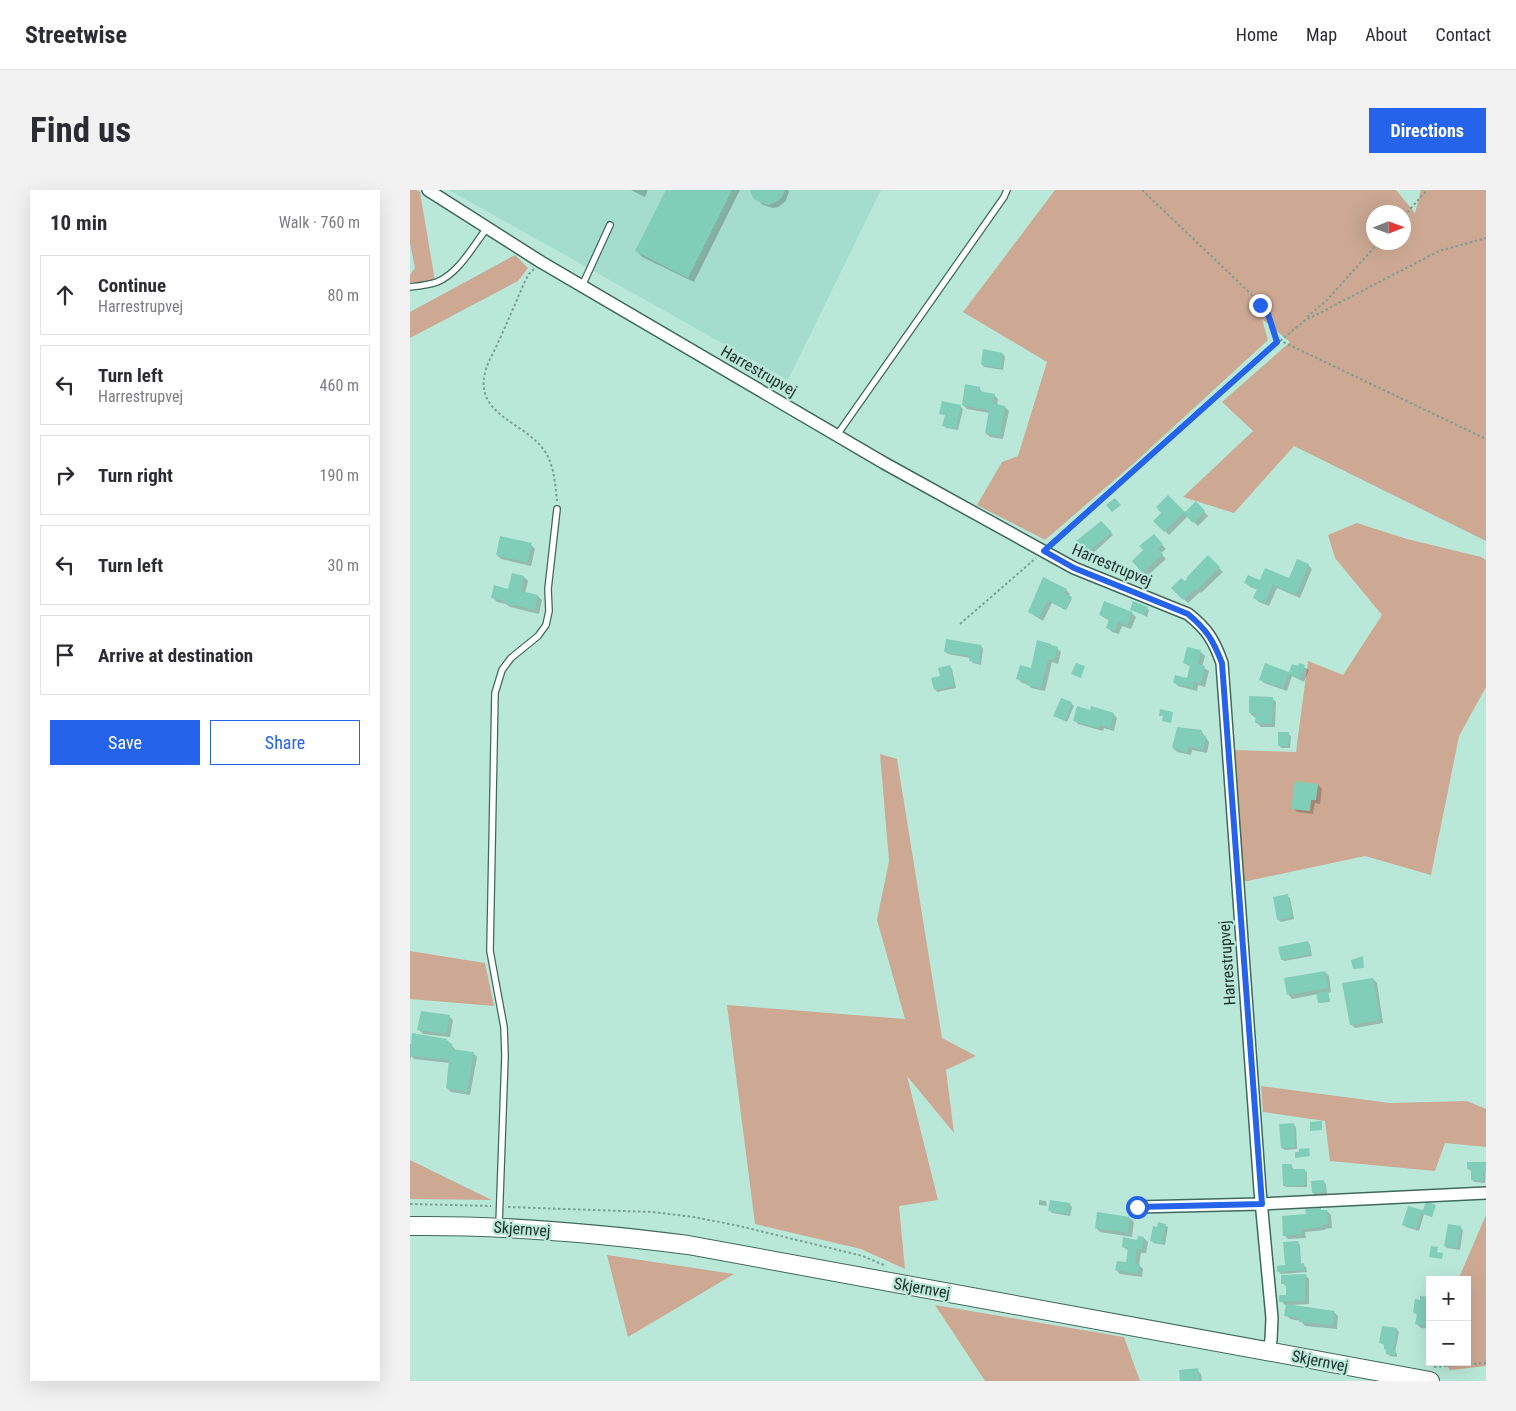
<!DOCTYPE html>
<meta charset="utf-8">
<style>
:root{--surface:#fff;--page:#f2f2f3;--text:#2b2b33;--muted:#7c7c81;--line:#e1e1e2;--accent:#2563eb}
body{margin:0;font-family:"Roboto Condensed",sans-serif;background:var(--page);color:var(--text)}
.controls{position:absolute;right:15px;bottom:15px;display:grid;overflow:hidden;border-radius:0px;box-shadow:0 5px 20px #0002}
.controls button{width:45px;height:45px;display:grid;place-items:center;padding:0;border:0;border-bottom:1px solid var(--line);background:var(--surface);color:var(--text);font:25px sans-serif}
.compass{position:absolute;left:956px;top:15px;width:45px;height:45px;border-radius:50%;background:var(--surface);box-shadow:0 5px 20px #0002;rotate:89deg}
.stop{position:absolute;width:15px;height:15px;margin:-11px;border:4px solid #2563eb;border-radius:50%;background:#fff}
.stop.end{background:#2563eb;border-color:#fff;box-shadow:0 1px 5px #0008}
.list{margin:0;padding:0;list-style:none}
h2{display:flex;justify-content:space-between;align-items:center;height:65px;margin:0;padding:0 20px;font-size:21px}
h2 small{font-size:16px;font-weight:400;color:var(--muted)}
.list li{display:grid;grid-template-columns:32px 1fr auto;gap:15px;align-items:center;box-sizing:border-box;height:80px;margin:0 10px 10px;padding:0 10px;border:1px solid var(--line);border-radius:0px}
.list b{display:block;font-size:19px;white-space:nowrap}
.list p{margin:0;font-size:16px;white-space:nowrap;color:var(--muted)}
.list em{font-size:16px;font-style:normal;color:var(--muted)}
.actions{display:flex;gap:10px;padding:15px 20px}
.actions a{flex:1;padding:11px 0;border:1px solid var(--accent);border-radius:0px;text-align:center;font-size:18px;color:var(--accent)}
.actions .main{background:var(--accent);color:#fff}
.icon{flex:none;width:28px;height:28px;fill:none;stroke:currentColor;stroke-width:2;stroke-linecap:round;stroke-linejoin:round}
.map{position:relative;flex:none;width:1076px;height:1191px;overflow:hidden;border-radius:0px}
header{display:flex;align-items:center;gap:30px;box-sizing:border-box;height:70px;padding:0 25px;background:var(--surface);border-bottom:1px solid var(--line)}
header strong{font-size:24px}
nav{display:flex;gap:28px;margin-inline-start:auto;font-size:18px}
.intro{display:flex;align-items:center;justify-content:space-between;box-sizing:border-box;height:120px;padding:0 30px}
h1{margin:0;font-size:35px}
.button{padding:12px 22px;border-radius:0px;background:var(--accent);color:#fff;font-size:18px;font-weight:700}
main{display:flex;gap:30px;padding:0 30px}
aside{flex:1;background:var(--surface);border-radius:0px;box-shadow:0 5px 20px #0002}
.map>svg:first-child{display:block}
.built{fill:#a5ddcc}
.green{fill:#cda993;fill-rule:evenodd}
.shadow{fill:#0003}
.building{fill:#81ceb8}
.lines{fill:none;stroke-linecap:round;stroke-linejoin:round}
.service-casing{stroke:#3e695c;stroke-width:8}
.minor-casing{stroke:#3e695c;stroke-width:14}
.primary-casing{stroke:#3e695c;stroke-width:20}
.path{stroke:#7b9e93;stroke-width:2;stroke-dasharray:2.5 2.5;stroke-linecap:butt}
.service{stroke:#fff;stroke-width:5.5}
.minor{stroke:#fff;stroke-width:11}
.primary{stroke:#fff;stroke-width:18}
.route{stroke:#2563eb;stroke-width:6}
.labels{text-anchor:middle;dominant-baseline:central;stroke-width:4.5;stroke-linejoin:round;paint-order:stroke}
.street-label{font-size:16px;fill:#21332e;stroke:#b9e8d9}
</style>
<header>
<strong>Streetwise</strong>
<nav><a>Home</a><a>Map</a><a>About</a><a>Contact</a></nav>
</header>
<div class="intro"><h1>Find us</h1><a class="button">Directions</a></div>
<main>
<aside>
<h2>10 min<small>Walk · 760 m</small></h2>
<ul class="list">
<li><svg class="icon" aria-label="ahead" viewBox="0 0 24 24"><path d="M12 20V5M6 11l6-6 6 6"/></svg><div><b>Continue</b><p>Harrestrupvej</p></div><em>80 m</em></li>
<li><svg class="icon" aria-label="left" viewBox="0 0 24 24"><path d="M17 20v-9H6M10 6l-5 5 5 5"/></svg><div><b>Turn left</b><p>Harrestrupvej</p></div><em>460 m</em></li>
<li><svg class="icon" aria-label="right" viewBox="0 0 24 24"><path d="M7 20v-9h11M14 6l5 5-5 5"/></svg><div><b>Turn right</b></div><em>190 m</em></li>
<li><svg class="icon" aria-label="left" viewBox="0 0 24 24"><path d="M17 20v-9H6M10 6l-5 5 5 5"/></svg><div><b>Turn left</b></div><em>30 m</em></li>
<li><svg class="icon" aria-label="arrive" viewBox="0 0 24 24"><path d="M6 21V4h12l-3 4 3 4H6"/></svg><div><b>Arrive at destination</b></div></li>
</ul>
<div class="actions"><a class="main">Save</a><a>Share</a></div>
</aside>
<div class="map">
<svg width="1076" height="1191" viewBox="0 0 1076 1191">
<rect width="100%" height="100%" fill="#b9e8d9"/>
<!-- built -->
<path class="built" d="M39,0H471L378,190Z"/>
<!-- green -->
<path class="green" d="M0,0H6L10,2L25,91L0,93V85L5,78L0,53Z
M645,0H986L1005,23L1011,0H1076V351L884,256L824,323L773,307L843,241L812,212L880,152L852,129L858,150L722,275L635,350L567,315L592,272L608,266L637,172L553,122ZM964,22H994V52H964Z
M105,65L118,78L108,91L0,148V122Z
M947,333L997,349L1071,367L1076,370V497L1049,546L1021,685L955,666L833,692L825,560L886,562L898,471L933,485L972,425L925,368L918,345Z
M470,564L487,569L532,848L566,866L536,880L544,943L497,886L528,1010L489,1016L495,1079L451,1059L345,1034L317,815L495,829L467,730L479,671Z
M0,761L75,773L84,816L0,809Z
M851,896L980,913L1057,911L1076,919V957L1035,953L1025,981L920,971L915,931L853,922Z
M0,970L82,1010L0,1009Z
M1076,1025V1176L1040,1180L1033,1172H1057V1090H1048Z
M197,1065L324,1084L218,1147Z
M525,1115L714,1147L730,1191H575Z"/>
<!-- shadow -->
<path class="shadow" d="M221,0H238L235,7Z
M257,0H330L284,92L232,67L227,61Z
M342,0H378L379,1L376,11L368,17L363,18L353,15L344,7Z
M593,164L595,167L593,180L574,177L572,174Z
M569,198L573,203L584,205L588,209L587,215L595,217L599,221L593,249L580,247L576,243L580,223L557,219L553,215Z
M550,216L553,219L548,240L536,238L534,235L536,226L531,223Z
M758,307L775,324L786,313L798,326L788,336L778,326L759,345L745,331L753,323Z
M691,332L703,345L681,365L668,351Z
M744,346L756,359L751,363L756,369L737,386L723,372L735,360Z
M121,355L125,359L121,376L91,369L87,365Z
M798,367L813,382L791,403L790,402L778,413L763,398L775,393Z
M898,375L902,379L890,408L867,398L859,416L849,412L845,408L848,400L840,397L836,393L880,389Z
M114,387L118,391L115,403L128,406L132,410L129,424L100,417L96,414L87,412L83,408L99,400Z
M634,389L656,400L660,404L658,407L662,409L656,420L642,413L633,431L619,422Z
M695,413L722,423L726,427L721,439L712,436L709,444L702,442L698,438L700,431L690,425Z
M737,418L739,420L737,427L722,419Z
M571,456L573,459L571,475L563,473L561,471V468L538,464L535,461Z
M643,457L647,458L651,462L648,474L642,472L635,501L621,498L618,494L612,493L608,489L621,479Z
M791,462L795,466L792,477L799,481L795,497L788,495L787,501L768,496L764,492L778,489L781,477L774,473Z
M890,475L899,480L894,492L882,486L877,501L854,493L850,489L878,483L880,485L883,476L889,478Z
M540,477L542,479L546,498L527,502L525,499L531,487Z
M862,508L866,512L865,537H851L847,533V527H844L840,523Z
M661,513L664,516L657,532L645,526Z
M680,521L703,524L707,528L704,541L694,538L693,541L668,534L664,530Z
M791,541L799,552L797,563L782,560L781,565L767,562L763,558Z
M878,544L881,546L880,558H871L869,555Z
M908,595L912,599L910,614L905,613L903,624L887,622L883,618Z
M877,706L880,708L884,729L871,732L868,729Z
M898,752L900,755L902,766L874,771L872,769Z
M915,782L919,786L921,802L918,803L920,812L910,813L908,804L882,809L878,804Z
M963,789L967,793L973,833L945,838L941,834Z
M39,826L43,830L40,847L13,844L9,840Z
M37,850L45,859V861L63,863L67,867L60,905L41,902L37,898L40,873L4,869L1,866L0,870V854Z
M883,934L886,937L887,959L875,960L872,958Z
M1076,973L1075,993L1065,992L1062,990V981L1058,979Z
M881,975L884,980H894L897,982V997H876L874,995Z
M914,992L916,994L917,1004L905,1005L903,1002Z
M629,1010L636,1011L637,1016L629,1015Z
M659,1014L662,1017L660,1026L642,1023L640,1020Z
M1025,1016L1022,1027L1014,1024L1009,1041L996,1037L994,1035L1012,1021Z
M910,1019L913,1021H917L921,1025L922,1038L915,1039V1040L895,1042L896,1048L878,1049L874,1045L897,1025Z
M720,1028L724,1032L722,1047L690,1042L686,1038Z
M755,1035L758,1037L755,1055L744,1053L742,1051L748,1038Z
M1050,1037L1053,1040L1050,1060L1037,1058L1035,1056Z
M734,1048L738,1052L736,1063H731L729,1075L733,1079L732,1087L710,1084L706,1080L717,1073L719,1061L713,1057Z
M888,1052L890,1055L891,1075L896,1077L897,1082L871,1084L868,1081L876,1076Z
M895,1085L899,1089V1114L882,1115V1116L924,1122L928,1126L927,1139L895,1136L891,1131L880,1129L876,1125L877,1115H875L871,1111L878,1106L877,1098L873,1093Z
M1020,1109V1139L1011,1138L1007,1134L1008,1126L1004,1122L1011,1111Z
M986,1139L989,1142L985,1162L987,1164V1167L980,1166L977,1163L976,1156L971,1153Z
M787,1180L791,1184L792,1191H771L770,1181Z"/>
<!-- building -->
<path class="building" d="M256,0H322L278,88L225,61Z
M340,0H375L372,7L368,11L358,15L347,11L343,8Z
M573,159L593,163L591,178L571,175Z
M555,194L570,197L569,201L585,204L583,213L595,216L590,246L575,243L579,220L552,215Z
M532,211L551,215L546,239L532,236L535,225L529,224Z
M758,305L775,322L786,311L795,321L783,333L773,323L754,342L743,331L751,323L746,317Z
M705,308L711,315L702,322L696,315Z
M691,331L702,342L677,363L666,351Z
M744,344L753,354L748,359L753,364L732,383L722,371L733,360L729,356Z
M90,346L122,353L117,373L86,365Z
M798,365L810,377L787,400L785,399L773,410L761,398L771,388L775,391L777,389L776,388Z
M887,369L899,374L886,405L863,395L855,413L843,408L847,399L834,393L838,385L850,390L855,378L879,388Z
M102,383L114,386L111,401L128,405L125,420L94,413L95,411L81,408L84,395L98,399Z
M633,387L657,399L654,403L662,407L655,420L638,410L629,428L618,422Z
M694,411L722,422L717,436L708,432L705,441L696,438L699,429L689,425Z
M723,411L738,417L734,425L720,420Z
M536,449L571,455L569,473L559,471L560,466L534,462Z
M627,450L641,454V455L648,457L644,470L638,469L631,498L616,495L617,492L606,489L610,475L621,478Z
M777,457L791,460L788,474L795,476L791,494L784,492L783,498L763,493L765,485L777,488L780,475L773,473Z
M666,473L675,476L671,488L661,484Z
M855,473L879,482L882,474L888,476L889,473L895,475L890,489L878,484L873,498L849,490Z
M540,475L544,496L524,500L521,488L530,486L528,478Z
M839,506L863,507L862,534L845,533L846,523H839Z
M651,508L662,512L655,531L643,526Z
M667,516L680,520L681,516L704,523L700,538L690,535L689,538L663,531Z
M750,519L763,522L761,533L752,531L753,526H749Z
M767,537L792,540L791,545L796,546L793,560L778,556L777,562L762,558Z
M868,542H879L878,556H868Z
M885,591L908,594L906,610H901L900,621L881,619Z
M878,704L882,727L867,730L863,707Z
M898,751L901,764L871,770L868,757Z
M953,766L954,778L943,779L941,770Z
M915,781L918,798L877,805L874,788Z
M963,788L970,830L940,835L932,793Z
M918,801L920,811L908,813L906,803Z
M11,821L40,825L36,844L7,840Z
M2,843L37,849V852L42,854L41,859L64,862L57,902L36,898L39,870L0,866Z
M912,931V940L900,941V932Z
M884,933L885,957L871,958L869,934Z
M899,958L900,966L885,968V962H889V959Z
M1057,972H1076V982H1073V991L1061,990V979H1057Z
M872,974H882V979H895V995L873,996Z
M914,990L915,1002L902,1003L901,991Z
M640,1010L660,1013L658,1024L638,1021Z
M1016,1011L1026,1015L1022,1027L1011,1023L1006,1039L992,1035L998,1016L1013,1020Z
M911,1018V1020H917L918,1034L912,1035V1037L892,1039V1044L873,1046L872,1026L896,1024L895,1019Z
M687,1022L720,1027L718,1043L685,1038Z
M748,1032L756,1034L752,1054L740,1051L743,1036L747,1037Z
M1038,1034L1051,1036L1047,1058L1034,1056Z
M728,1046L734,1047L732,1060L727,1059L725,1073L730,1074L728,1084L705,1080L707,1071L716,1072L718,1058L712,1057L713,1047L727,1050Z
M888,1051L890,1074L894,1073L895,1080L867,1082V1076L875,1075L873,1052Z
M1021,1056L1028,1057L1027,1062L1033,1063L1032,1069L1019,1067Z
M896,1084L895,1111L869,1112V1105H876V1094H871V1085Z
M1010,1106L1020,1107V1137L1005,1134L1007,1124L1003,1123L1005,1109L1010,1110Z
M876,1114L925,1121L923,1135L889,1132L890,1128L874,1126Z
M972,1136L987,1138L983,1160L986,1161L985,1165L976,1164V1160L974,1159V1154L969,1153Z
M788,1178L789,1190L770,1191L769,1180Z"/>
<g class="lines">
<defs>
<path id="service" d="M172,96L200,35
M0,97C9,96 19,95 27,92C49,83 63,56 77,38
M427,245L594,7L597,0
M89,1035L95,866L94,837L80,761L85,503L92,480L101,468L128,446L136,435L139,421L138,399L147,319"/>
<path id="minor" d="M18,0L131,72L474,273L664,378L778,424C797,439 804,450 812,473L850,1000L862,1128L861,1150L858,1161
M727,1017L851,1014L1076,1003"/>
<path id="primary" d="M0,1036C93,1035 186,1043 278,1055L1020,1191"/>
</defs>
<!-- service casing -->
<use href="#service" class="service-casing"/>
<!-- minor casing -->
<use href="#minor" class="minor-casing"/>
<!-- primary casing -->
<use href="#primary" class="primary-casing"/>
<!-- path -->
<path class="path" d="M732,0L840,103L858,124L867,152
M994,26L1017,0
M124,79L119,84L115,91C106,112 97,133 87,155C83,164 77,173 75,183C65,225 114,232 134,260C144,274 145,293 147,311
M897,127L917,110L969,52
M869,150L1076,249
M642,353L808,203L894,131L1029,61L1076,48
M550,434L626,368
M0,1014L81,1016
M98,1017L242,1022L284,1027L329,1036L453,1066L476,1076
M1024,1177L1076,1173"/>
<!-- service -->
<use href="#service" class="service"/>
<!-- minor -->
<use href="#minor" class="minor"/>
<!-- primary -->
<use href="#primary" class="primary"/>
</g>
<g class="lines">
<!-- route -->
<path class="route" d="M727,1017L852,1014L812,473C803,450 797,440 778,424L664,378L634,361L867,152L858,124L850,115"/>
</g>
<g class="labels">
<!-- street labels -->
<g class="street-label">
<text transform="translate(349 181) rotate(30)">Harrestrupvej</text>
<text transform="translate(702 375) rotate(23)">Harrestrupvej</text>
<text transform="translate(817 773) rotate(-94)">Harrestrupvej</text>
<text transform="translate(112 1039) rotate(4)">Skjernvej</text>
<text transform="translate(512 1098) rotate(10)">Skjernvej</text>
<text transform="translate(910 1171) rotate(11)">Skjernvej</text>
</g>
</g>
</svg>
<div class="controls">
<button>+</button>
<button>−</button>
</div>
<svg class="compass" viewBox="-18 -18 36 36"><path d="M0-13l5 13h-10z" fill="#e53935"/><path d="M0 13l5-13h-10z" fill="#7c7c81"/></svg>
<div class="stop" style="left:727px;top:1017px"></div>
<div class="stop end" style="left:850px;top:115px"></div>
</div>
</main>
